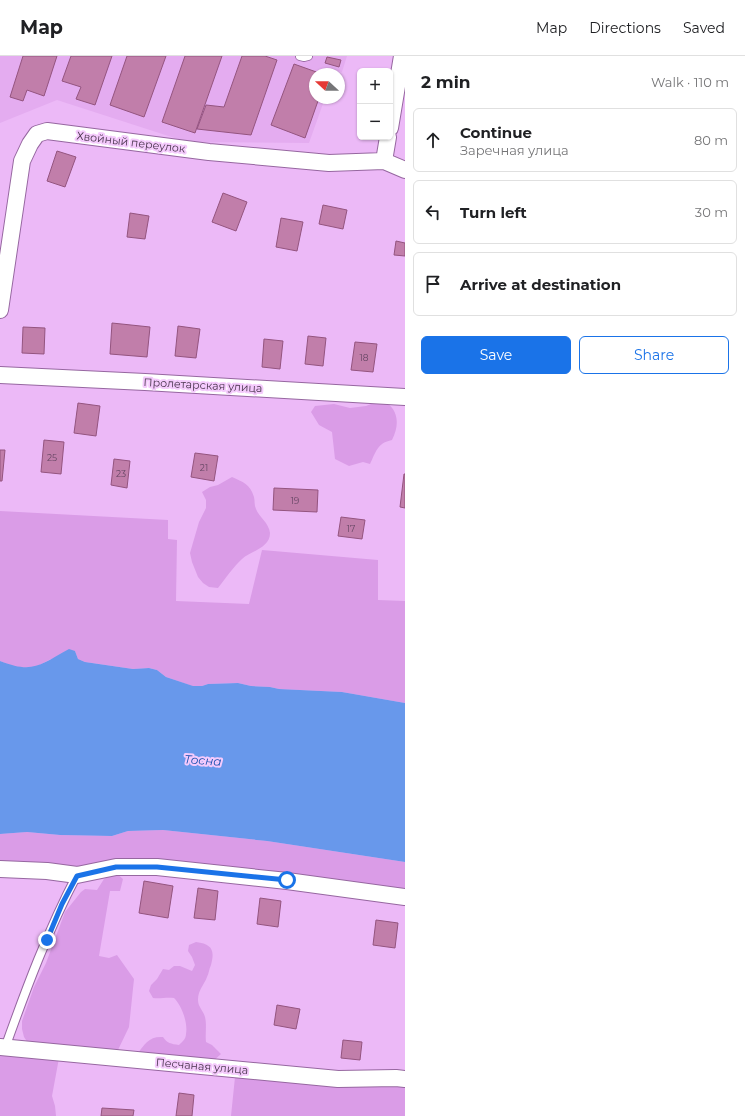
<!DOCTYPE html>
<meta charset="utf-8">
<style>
:root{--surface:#fff;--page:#f2f2f2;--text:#202124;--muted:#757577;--line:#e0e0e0;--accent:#1a73e8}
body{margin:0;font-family:Montserrat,sans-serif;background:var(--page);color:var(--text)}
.controls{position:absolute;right:12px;top:12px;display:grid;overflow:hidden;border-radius:6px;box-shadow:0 1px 3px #0004}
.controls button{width:36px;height:36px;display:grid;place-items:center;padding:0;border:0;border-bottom:1px solid var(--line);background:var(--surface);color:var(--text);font:20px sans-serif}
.compass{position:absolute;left:309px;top:12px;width:36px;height:36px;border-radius:50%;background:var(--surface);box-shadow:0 1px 3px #0004;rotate:291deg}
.stop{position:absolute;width:12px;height:12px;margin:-9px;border:3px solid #1a73e8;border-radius:50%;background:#fff}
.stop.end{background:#1a73e8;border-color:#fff;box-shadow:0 1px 4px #0008}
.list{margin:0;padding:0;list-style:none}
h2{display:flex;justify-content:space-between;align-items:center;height:52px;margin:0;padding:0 16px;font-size:17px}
h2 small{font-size:13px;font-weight:400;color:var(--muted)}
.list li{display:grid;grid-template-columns:26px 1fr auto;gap:12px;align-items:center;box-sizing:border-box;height:64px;margin:0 8px 8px;padding:0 8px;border:1px solid var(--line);border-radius:6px}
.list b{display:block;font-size:15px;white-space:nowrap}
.list p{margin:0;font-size:13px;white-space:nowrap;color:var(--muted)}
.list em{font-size:13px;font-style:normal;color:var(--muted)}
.actions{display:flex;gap:8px;padding:12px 16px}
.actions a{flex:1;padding:9px 0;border:1px solid var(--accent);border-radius:6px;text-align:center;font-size:14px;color:var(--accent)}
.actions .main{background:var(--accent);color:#fff}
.icon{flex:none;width:22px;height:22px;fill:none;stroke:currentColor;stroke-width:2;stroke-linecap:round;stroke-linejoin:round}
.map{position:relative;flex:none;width:405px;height:1060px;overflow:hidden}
header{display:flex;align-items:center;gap:24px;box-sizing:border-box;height:56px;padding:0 20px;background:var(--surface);border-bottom:1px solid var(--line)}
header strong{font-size:19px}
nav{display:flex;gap:22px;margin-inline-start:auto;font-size:14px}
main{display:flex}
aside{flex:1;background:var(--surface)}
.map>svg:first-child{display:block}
.built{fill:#e4acf0}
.green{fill:#da9ce7}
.water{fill:#6898eb}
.building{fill:#c17eaa;stroke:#94547f}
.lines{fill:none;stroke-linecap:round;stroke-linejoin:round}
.service-casing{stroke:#9667a0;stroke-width:10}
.minor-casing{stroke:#9667a0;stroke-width:18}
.service{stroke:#fff;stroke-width:8}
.minor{stroke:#fff;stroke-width:16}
.route{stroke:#1a73e8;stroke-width:5}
.labels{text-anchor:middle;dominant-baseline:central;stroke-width:4;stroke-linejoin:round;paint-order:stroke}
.number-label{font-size:9px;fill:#664664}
.street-label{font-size:11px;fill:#48334c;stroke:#f4cafc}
.water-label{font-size:12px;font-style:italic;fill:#1850af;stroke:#f4cafc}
</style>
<header>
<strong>Map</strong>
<nav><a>Map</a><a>Directions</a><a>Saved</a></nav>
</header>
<main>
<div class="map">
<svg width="405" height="1060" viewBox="0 0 405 1060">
<rect width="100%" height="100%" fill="#ecb9f7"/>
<!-- built -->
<path class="built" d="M0,0H347L342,16L335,14L333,18H315V42H325L309,87L187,86L57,44L0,67Z"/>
<!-- green -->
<path class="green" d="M381,344C399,351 400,369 392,384C377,387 376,396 370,408L363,406L349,410L335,403L332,376L319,369L311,356L315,350L334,348L350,352L366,350Z
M232,421C243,426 250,428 254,441C255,445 254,449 256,453C259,461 269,467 270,477C270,492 251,495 242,503C234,510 225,523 218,532L209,531L203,527L198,521L192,506L190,497L199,466L206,452V444L202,436L210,431L218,429Z
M0,455L168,464V483L177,484L176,545L249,548L262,494L378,504V544L405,545V647L342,636L279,633L270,631L251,630L238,627L208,628L202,630H192L166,621L157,614L149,612L133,613L85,606L78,603L75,595L49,604L36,611L23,612L12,610L0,605Z
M163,774L267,785L405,806V836L71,810L0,807V778L27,776L60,779L112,780L128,775Z
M116,817L123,823L120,835H110L99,900L109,902L117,899L134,923L129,971L117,996L28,987L24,981L22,973V965L34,931L46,907L65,856L81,836L85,833L97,834L104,823Z
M196,886C212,888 215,894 211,909C209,913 209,917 207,921C204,929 198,934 198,944C198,951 203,954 205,961C207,969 205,978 206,986L212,989L221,998L211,1007L137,998C145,988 149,980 163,981C167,987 171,988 179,989C182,986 186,983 186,978C188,967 182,950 174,942C166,941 160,943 153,942L149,935L151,929L157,923L163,913L169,914L174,910H180L192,915L195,909L192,901L188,895L189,889Z
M0,998L59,1002L52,1040L55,1050L56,1060H0Z
M235,1021L368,1029L405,1031V1060H231Z"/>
<!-- water -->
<path class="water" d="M69,593L75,595L78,603L85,606L133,613L149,612L157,614L166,621L193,630H202L208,628L238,627L251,630L270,631L279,633L342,636L405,647V806L267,785L163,774L128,775L112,780L60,779L27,776L0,778V605C33,618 40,609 69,593Z"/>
<!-- building -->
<path class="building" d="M23,0H57L44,40L27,34L23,45L10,41Z
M71,0H112L95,49L76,43L81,31L62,25Z
M127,0H166L144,61L110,49Z
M185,0H222L195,77L162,66Z
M242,0H265L277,4L251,79L197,73L206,49L224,51Z
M327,1L341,4L339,11L325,7Z
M294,8L322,18H315V42H319L305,82L271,69Z
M57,95L76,101L65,131L47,125Z
M223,137L247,146L236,175L212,166Z
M323,149L347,154L343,173L319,168Z
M130,157L149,160L145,183L127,181Z
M281,162L303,166L297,195L276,191Z
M396,185L405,187V200L394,199Z
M112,267L150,271L147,301L110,298Z
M178,270L200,273L196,302L175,300Z
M23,271L45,272L44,298L22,297Z
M308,280L326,282L323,310L305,308Z
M264,283L283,285L280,313L262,311Z
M355,286L377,288L373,316L351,314Z
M78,347L100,350L96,380L74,377Z
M44,384L64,386L61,418L41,416Z
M0,394H5L2,425H0Z
M195,397L218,400L214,425L191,421Z
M114,403L130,405L127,432L111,429Z
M404,418H405V452L400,451Z
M274,432L318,434L317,456L273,454Z
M341,461L365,464L362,483L338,480Z
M144,825L173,830L168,862L139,857Z
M198,832L218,835L215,864L194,862Z
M260,842L281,845L278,871L257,868Z
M376,864L398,867L395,892L373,889Z
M277,949L300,953L296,973L274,969Z
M343,984L362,986L360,1004L341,1002Z
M179,1037L194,1039L192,1060H176Z
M102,1052L134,1054L133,1060H101Z"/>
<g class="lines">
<defs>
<path id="service" d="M300,0L304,1L308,0
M5,992C26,933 48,874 77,819"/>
<path id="minor" d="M390,72L402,0
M384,105L388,81
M0,254L22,105L30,88L37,78L47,75L209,96L329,107L384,105L405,114
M0,319L145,326L405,341
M0,813L47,815L77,819L116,811H157L287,825L405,841
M0,991L338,1023L396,1022L405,1023"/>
</defs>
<!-- service casing -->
<use href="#service" class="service-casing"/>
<!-- minor casing -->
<use href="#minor" class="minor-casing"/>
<!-- service -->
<use href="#service" class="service"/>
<!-- minor -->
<use href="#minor" class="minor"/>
</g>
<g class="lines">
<!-- route -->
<path class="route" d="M47,884L62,848L77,820L116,811H157L287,824"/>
</g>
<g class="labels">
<!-- number labels -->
<g class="number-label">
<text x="364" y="301">18</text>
<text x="52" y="401">25</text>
<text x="204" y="411">21</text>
<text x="121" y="417">23</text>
<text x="295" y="444">19</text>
<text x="351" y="472">17</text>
</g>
<!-- street labels -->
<g class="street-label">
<text transform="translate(131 86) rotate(7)">Хвойный переулок</text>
<text transform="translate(203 329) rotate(3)">Пролетарская улица</text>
<text transform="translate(202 1010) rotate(5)">Песчаная улица</text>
</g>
<!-- water labels -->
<g class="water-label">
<text transform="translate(203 704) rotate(4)">Тосна</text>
</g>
</g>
</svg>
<div class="controls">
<button>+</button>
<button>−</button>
</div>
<svg class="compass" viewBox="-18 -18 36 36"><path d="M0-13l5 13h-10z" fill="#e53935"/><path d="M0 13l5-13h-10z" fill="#757577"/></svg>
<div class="stop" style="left:287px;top:824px"></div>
<div class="stop end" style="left:47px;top:884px"></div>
</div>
<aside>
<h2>2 min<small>Walk · 110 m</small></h2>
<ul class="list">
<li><svg class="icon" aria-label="ahead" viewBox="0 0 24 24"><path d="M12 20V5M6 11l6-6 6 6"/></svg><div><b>Continue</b><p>Заречная улица</p></div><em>80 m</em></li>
<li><svg class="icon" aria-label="left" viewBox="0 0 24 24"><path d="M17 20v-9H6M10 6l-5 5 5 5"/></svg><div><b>Turn left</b></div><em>30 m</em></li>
<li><svg class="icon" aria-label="arrive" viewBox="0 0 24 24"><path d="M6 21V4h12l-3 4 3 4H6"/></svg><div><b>Arrive at destination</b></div></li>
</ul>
<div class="actions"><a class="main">Save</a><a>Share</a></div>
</aside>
</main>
